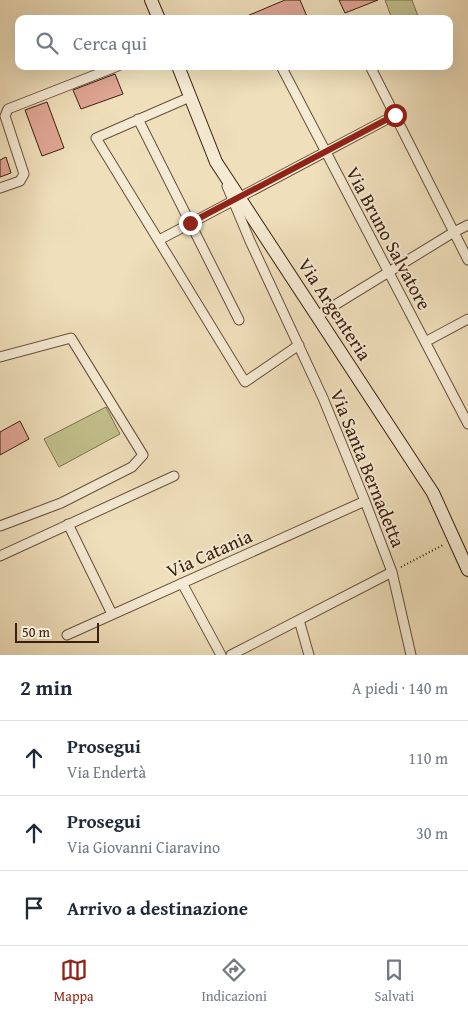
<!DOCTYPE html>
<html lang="it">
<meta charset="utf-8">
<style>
:root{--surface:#fff;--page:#f6f6f7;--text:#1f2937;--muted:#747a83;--line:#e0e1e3;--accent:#8f2418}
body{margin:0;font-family:"Gentium Book Plus",serif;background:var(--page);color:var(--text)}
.scale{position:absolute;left:15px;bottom:12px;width:84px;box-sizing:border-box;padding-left:5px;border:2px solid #3a200f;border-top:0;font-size:14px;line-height:18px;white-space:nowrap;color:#3a200f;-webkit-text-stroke:4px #f5ead3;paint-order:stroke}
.stop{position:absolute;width:15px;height:15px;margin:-11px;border:4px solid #8f2418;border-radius:50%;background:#fff}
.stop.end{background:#8f2418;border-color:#fff;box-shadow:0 1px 5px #0008}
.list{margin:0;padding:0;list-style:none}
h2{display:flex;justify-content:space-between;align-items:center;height:65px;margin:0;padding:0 20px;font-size:21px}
h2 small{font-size:16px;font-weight:400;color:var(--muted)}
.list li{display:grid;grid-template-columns:32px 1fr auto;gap:15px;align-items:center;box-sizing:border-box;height:75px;padding:0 20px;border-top:1px solid var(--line)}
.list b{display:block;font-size:19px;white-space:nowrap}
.list p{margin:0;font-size:16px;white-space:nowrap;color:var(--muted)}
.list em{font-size:16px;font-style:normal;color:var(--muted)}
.icon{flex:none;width:28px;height:28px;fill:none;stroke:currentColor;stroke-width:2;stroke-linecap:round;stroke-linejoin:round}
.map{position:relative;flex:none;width:468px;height:655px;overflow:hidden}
.search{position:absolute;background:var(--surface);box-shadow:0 5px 20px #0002;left:15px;right:15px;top:15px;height:55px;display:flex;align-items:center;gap:12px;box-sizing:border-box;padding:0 18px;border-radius:10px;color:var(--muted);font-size:19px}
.sheet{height:290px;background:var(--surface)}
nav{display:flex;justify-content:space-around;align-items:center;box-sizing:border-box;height:70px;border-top:1px solid var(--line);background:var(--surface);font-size:14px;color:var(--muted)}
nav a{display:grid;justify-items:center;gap:2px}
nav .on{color:var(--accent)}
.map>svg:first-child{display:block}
.green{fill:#c1bf8b;stroke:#7e704d}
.building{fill:#e1a796;stroke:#3a200f}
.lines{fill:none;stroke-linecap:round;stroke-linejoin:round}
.street-casing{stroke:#67503a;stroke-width:11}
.secondary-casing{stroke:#3a200f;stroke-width:14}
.path{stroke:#3a200f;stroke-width:2;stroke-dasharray:1 2.5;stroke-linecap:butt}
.street{stroke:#f5ead3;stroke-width:9}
.secondary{stroke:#f5ead3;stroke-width:12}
.route{stroke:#8f2418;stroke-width:6}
.labels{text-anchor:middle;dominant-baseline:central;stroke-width:4;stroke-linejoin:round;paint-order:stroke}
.street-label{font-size:19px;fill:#3a200f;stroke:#f5ead3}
</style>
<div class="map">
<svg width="468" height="655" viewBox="0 0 468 655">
<rect width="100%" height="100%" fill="#efdfbb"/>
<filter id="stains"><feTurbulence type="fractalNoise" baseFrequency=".004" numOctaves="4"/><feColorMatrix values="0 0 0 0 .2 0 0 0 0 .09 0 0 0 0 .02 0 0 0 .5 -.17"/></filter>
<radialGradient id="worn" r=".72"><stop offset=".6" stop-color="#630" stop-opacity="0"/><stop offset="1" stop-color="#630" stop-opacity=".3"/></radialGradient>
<!-- green -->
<path class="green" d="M385,0H412L419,19H392Z
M106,407L120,434L59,467L44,439Z"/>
<!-- building -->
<path class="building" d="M285,0H300L308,19H240Z
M339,0H378L345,13Z
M115,74L123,94L81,109L73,90Z
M47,102L64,148L42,156L25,110Z
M6,157L11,173L0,177V160Z
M20,421L29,439L0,455V432Z"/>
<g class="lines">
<defs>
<path id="street" d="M281,66L468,424
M370,66L468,260
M190,97L96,138L245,382L299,345
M138,119L239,320
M227,186L250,241L323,398L365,501L392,572L411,655
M0,188L20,181L24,174L5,116L8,109L118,66
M159,240L395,115
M317,316L454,232L468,225
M425,342L468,319
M0,357L71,338L143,455L132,467L61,503L0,526
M68,524L112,614
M0,556L174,476
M182,583L221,655
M299,620L309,655
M67,635L365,501
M231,655L392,572"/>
<path id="secondary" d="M151,0L159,19
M178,66L216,162L433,493L468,570"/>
</defs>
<!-- street casing -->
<use href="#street" class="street-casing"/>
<!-- secondary casing -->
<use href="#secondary" class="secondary-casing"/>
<!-- path -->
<path class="path" d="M401,567L443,545"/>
<!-- street -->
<use href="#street" class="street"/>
<!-- secondary -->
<use href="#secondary" class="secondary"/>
</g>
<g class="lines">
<!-- route -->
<path class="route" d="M190,223L395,115"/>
</g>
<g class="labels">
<!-- street labels -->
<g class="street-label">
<text transform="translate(389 238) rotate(62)">Via Bruno Salvatore</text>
<text transform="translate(335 309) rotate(57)">Via Argenteria</text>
<text transform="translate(368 468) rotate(68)">Via Santa Bernadetta</text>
<text transform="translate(209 553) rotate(-24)">Via Catania</text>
</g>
</g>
<rect width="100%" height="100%" filter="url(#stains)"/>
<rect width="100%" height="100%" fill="url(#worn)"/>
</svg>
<div class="scale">50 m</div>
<div class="stop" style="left:395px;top:115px"></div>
<div class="stop end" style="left:190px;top:223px"></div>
<div class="search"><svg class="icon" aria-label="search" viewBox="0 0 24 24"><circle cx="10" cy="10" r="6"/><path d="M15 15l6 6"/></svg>Cerca qui</div>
</div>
<section class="sheet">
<h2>2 min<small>A piedi · 140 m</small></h2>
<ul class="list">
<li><svg class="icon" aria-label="ahead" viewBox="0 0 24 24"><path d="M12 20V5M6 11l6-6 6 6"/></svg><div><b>Prosegui</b><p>Via Endertà</p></div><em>110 m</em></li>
<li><svg class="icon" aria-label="ahead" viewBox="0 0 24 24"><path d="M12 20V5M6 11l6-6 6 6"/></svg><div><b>Prosegui</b><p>Via Giovanni Ciaravino</p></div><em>30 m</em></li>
<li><svg class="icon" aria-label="arrive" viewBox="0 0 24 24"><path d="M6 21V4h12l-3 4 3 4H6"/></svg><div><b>Arrivo a destinazione</b></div></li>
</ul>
</section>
<nav>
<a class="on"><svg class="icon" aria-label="map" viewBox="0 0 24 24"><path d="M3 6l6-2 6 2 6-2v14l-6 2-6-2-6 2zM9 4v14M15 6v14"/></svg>Mappa</a>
<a><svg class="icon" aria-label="directions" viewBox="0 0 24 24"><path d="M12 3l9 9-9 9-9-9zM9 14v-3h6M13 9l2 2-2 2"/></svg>Indicazioni</a>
<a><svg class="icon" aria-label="saved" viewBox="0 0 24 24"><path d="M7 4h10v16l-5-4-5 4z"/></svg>Salvati</a>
</nav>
